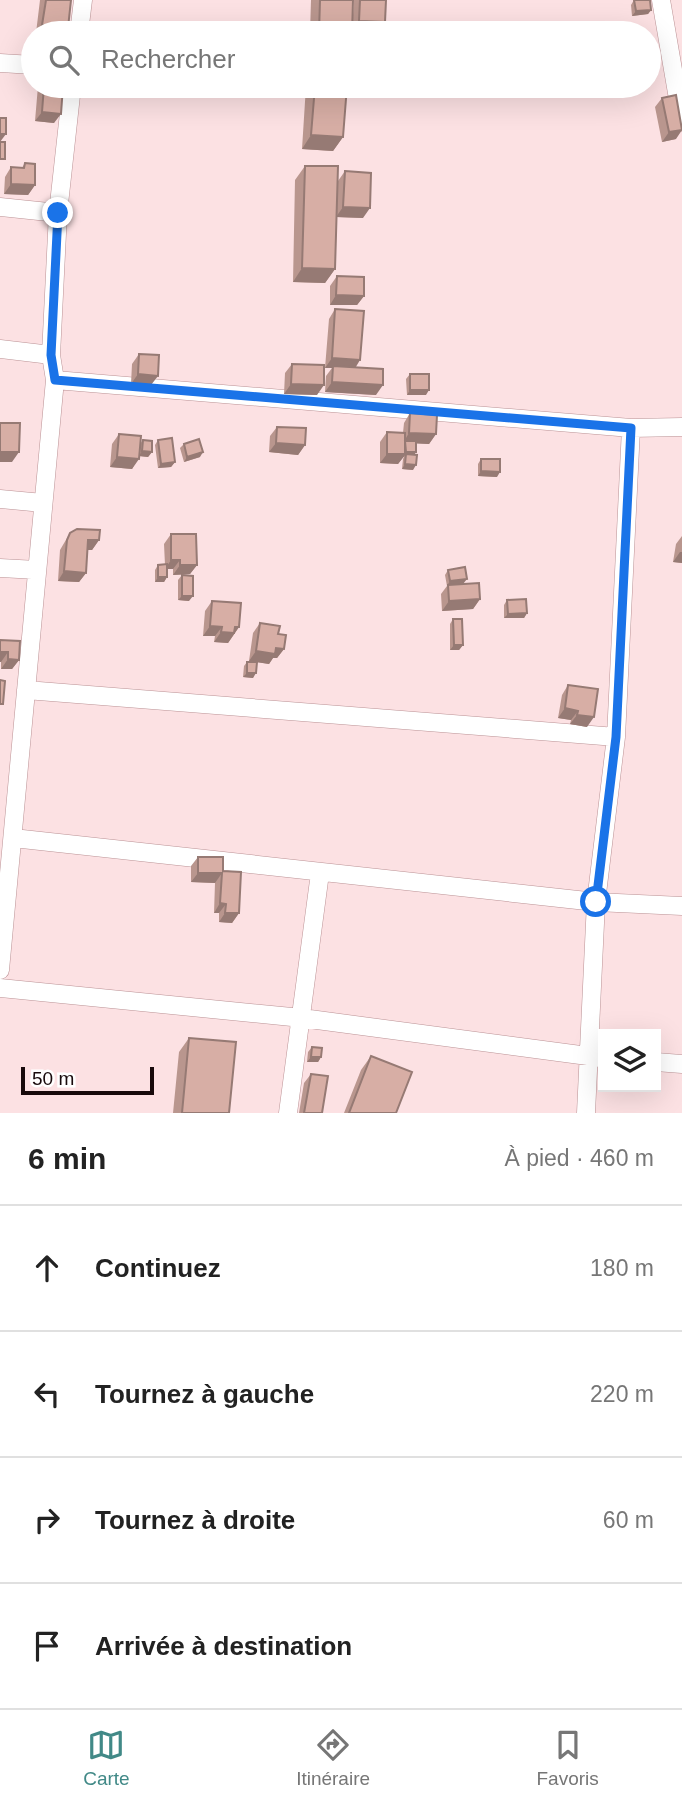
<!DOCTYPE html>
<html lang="fr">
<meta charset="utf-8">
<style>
:root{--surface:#fff;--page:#f6f6f6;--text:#222;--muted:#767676;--line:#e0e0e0;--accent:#418987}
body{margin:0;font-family:Helvetica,sans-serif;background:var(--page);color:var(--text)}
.controls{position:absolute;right:21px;bottom:21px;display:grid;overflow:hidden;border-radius:0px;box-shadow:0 7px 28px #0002}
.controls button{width:63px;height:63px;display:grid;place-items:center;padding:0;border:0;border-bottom:2px solid var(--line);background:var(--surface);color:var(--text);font:35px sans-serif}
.scale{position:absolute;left:21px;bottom:18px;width:133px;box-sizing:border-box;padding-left:7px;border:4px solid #180a0c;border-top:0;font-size:19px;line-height:24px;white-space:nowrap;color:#180a0c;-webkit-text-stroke:5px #fff;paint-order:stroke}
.stop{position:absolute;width:21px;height:21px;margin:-16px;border:5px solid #1a73e8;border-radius:50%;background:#fff}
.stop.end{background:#1a73e8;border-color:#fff;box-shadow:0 2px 7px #0008}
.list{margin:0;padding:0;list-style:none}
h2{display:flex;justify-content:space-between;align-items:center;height:91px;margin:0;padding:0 28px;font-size:30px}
h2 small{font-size:23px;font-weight:400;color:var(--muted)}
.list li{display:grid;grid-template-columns:46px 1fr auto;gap:21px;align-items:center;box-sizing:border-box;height:126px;padding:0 28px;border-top:2px solid var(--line)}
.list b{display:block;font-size:26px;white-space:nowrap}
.list em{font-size:23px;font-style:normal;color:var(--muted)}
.icon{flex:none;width:38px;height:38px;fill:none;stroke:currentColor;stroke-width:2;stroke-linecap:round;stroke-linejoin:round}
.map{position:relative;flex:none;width:682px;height:1113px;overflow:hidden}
.search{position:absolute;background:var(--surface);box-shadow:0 7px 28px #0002;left:21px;right:21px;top:21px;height:77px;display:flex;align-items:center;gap:18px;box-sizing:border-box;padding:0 24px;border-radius:38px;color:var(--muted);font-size:26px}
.sheet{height:595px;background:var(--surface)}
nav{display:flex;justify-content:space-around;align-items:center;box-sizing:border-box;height:98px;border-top:2px solid var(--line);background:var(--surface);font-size:19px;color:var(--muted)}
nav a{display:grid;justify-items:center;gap:4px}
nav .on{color:var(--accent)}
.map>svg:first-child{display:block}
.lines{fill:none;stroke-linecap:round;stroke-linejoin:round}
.minor-casing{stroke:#bb9295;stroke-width:19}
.minor{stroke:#fff;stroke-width:18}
.wall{fill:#b9968e}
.shaded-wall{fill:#967a74}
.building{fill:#d7aea5;stroke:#967a74;stroke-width:2}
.route{stroke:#1a73e8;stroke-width:9}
</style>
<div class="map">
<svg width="682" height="1113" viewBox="0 0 682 1113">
<rect width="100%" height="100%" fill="#fce1e3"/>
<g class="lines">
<defs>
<path id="minor" d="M661,0L682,122
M79,33L83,0
M0,63L33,65
M0,207L58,213
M0,349L51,355
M55,380L631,428L682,427
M0,499L43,503
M0,568L37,570
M26,690L616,737
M13,838L596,902L682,906
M0,970L55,380L51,355L58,213L72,86
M0,988L302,1018L603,1058
M656,1062L682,1064
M288,1113L320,873
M586,1113L596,902L616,737L631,428"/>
</defs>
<!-- minor casing -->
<use href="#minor" class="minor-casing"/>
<!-- minor -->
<use href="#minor" class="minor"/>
</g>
<!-- wall -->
<path class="wall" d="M40,0H71L68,28L64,33H36Z
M311,0H353L352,33H310Z
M354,0H386L385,22L381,28L385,33H354L356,31L352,30Z
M634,0L651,10L648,14L632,16L631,5Z
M38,86H63L54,123L35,121Z
M306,86H347L343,137L333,151L302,149Z
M662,98L676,139L662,142L655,107Z
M25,163L35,185L28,195L4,194L5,177L11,167L22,168Z
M305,166L337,202L338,181L345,171L363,218L337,217L335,269L325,283L293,282L295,180Z
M337,276L364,296L357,305H330V286Z
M335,309L355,368L376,395L325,392L326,376L332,368H325L329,319Z
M139,354L151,385L131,384L132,364Z
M292,364L317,395L284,394L285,373Z
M410,374L426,395H407L406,379Z
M410,413L436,434L429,444L416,443L413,470L402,469L403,459L404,457H403L398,464L380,463V442L387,432L403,433L404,423Z
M277,427L305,445L298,455L269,452L270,436Z
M119,434L140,444L143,440L152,452L148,457L139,456L132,469L110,467L112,444Z
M158,440L175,462L171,467L158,468L155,445Z
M184,444L200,457L184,462L180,448Z
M481,459L497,477L478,476V464Z
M70,533L99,540L92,550H87L86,573L79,582L58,581L60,550Z
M171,534L197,565L190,574L173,575V569H167V577L164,582H155V570L158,565H165L164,544Z
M682,536V563L673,562L676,544Z
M448,570L480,599L473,609L442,611L441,594L447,586L445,575Z
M182,575L189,601L178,600V580Z
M507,600L527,613L524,618H504V605Z
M212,601L239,627L228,643L214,642L215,636H203L205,611Z
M453,619L463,645L459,650H450V624Z
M260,623L278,634L284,649L277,658H273L269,664L257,662L253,678L243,677L244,666L247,662H256L249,661L253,633Z
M0,640L19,660L12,669H1V662H0Z
M568,685L587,727L570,724L571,720L558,718L562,695Z
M198,857L223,871L239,913L232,923L219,922V913H214L215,883L191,882V866Z
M189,1038L229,1113H173L179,1052Z
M312,1047L321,1057L318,1062H307L308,1052Z
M371,1056L396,1113H344L361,1070Z
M311,1074L322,1113H299L304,1083Z"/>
<!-- shaded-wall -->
<path class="shaded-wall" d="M651,10L648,14L632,16L636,11Z
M359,21L385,22L378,32L359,25L356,31L352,30Z
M42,25L68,28L64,33H37Z
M110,86H130L125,93L106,91Z
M42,112L61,114L54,123L35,121Z
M682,130L676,139L662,142L669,132Z
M0,134H6L0,142Z
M311,135L343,137L333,151L302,149Z
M11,184L35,185L28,195L4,194Z
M343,207L370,208L363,218L336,217Z
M302,268L335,269L325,283L293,282Z
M336,295L364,296L357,305H330Z
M332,358L360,360L354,370L333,366L332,368H325Z
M138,374L158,376L151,385L131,384Z
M332,382L383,385L376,395L325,392Z
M291,384L324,385L317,395L284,394Z
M410,390H429L426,395H407Z
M409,433L436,434L429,444L403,443Z
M276,443L305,445L298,455L269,452Z
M142,451L152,452L148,457L139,456Z
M0,452H19L12,462H0Z
M203,452L200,457L184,462L187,457Z
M416,452L413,457L406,454L398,464L380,463L387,454Z
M117,457L139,459L132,469L110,467Z
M175,462L171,467L158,468L161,464Z
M405,464L416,465L413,470L402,469Z
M481,471L500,472L497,477L478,476Z
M88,540H99L92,550H81Z
M680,552H682V563L673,562Z
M171,560H180L173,569H165Z
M180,565H197L190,574L173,575Z
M64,571L86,573L79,582L58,581Z
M158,577H167L164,582H155Z
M467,579L463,584L447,586L450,581Z
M182,596H193L189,601L178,600Z
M480,599L473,609L442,611L449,601Z
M527,613L524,618H504L508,614Z
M210,626L222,627L215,636H203Z
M235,627H239L228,643L214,642L221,632Z
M454,645H463L459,650H450Z
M276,648L284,649L277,658H273L269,664L249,661L256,651Z
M0,652H8L1,662H0Z
M8,659L19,660L12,669H1Z
M247,673H256L253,678L243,677Z
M565,708L578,711L571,720L558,718Z
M577,715L594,717L587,727L570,724Z
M198,873H222L215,883L191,882Z
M220,903L226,904L219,913H214Z
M225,913H239L232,923L219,922Z
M311,1057H321L318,1062H307Z"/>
<!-- building -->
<path class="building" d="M46,0H71L68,28L42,25Z
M320,0H353L352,33H319Z
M360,0H386L385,22L359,21Z
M634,0H650L651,10L636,11Z
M359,25L386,28L385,33H359Z
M44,86H63L61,114L42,112Z
M315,86H347L343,137L311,135Z
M676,95L682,130L669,132L662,98Z
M0,118H6V134H0Z
M0,142H5V159H0Z
M25,163L35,164V185L11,184V167L24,168Z
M305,166H338L335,269L302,268Z
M345,171L371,173L370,208L343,207Z
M337,276L364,277V296L336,295Z
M335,309L364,311L360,360L332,358Z
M139,354L159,355L158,376L138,374Z
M292,364L324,365V385L291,384Z
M333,366L383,369V385L332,382Z
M410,374H429V390H410Z
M410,413L437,415L436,434L409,433Z
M0,423H20L19,452H0Z
M277,427L306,428L305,445L276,443Z
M387,432L405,433V454H387Z
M119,434L141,436L139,459L117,457Z
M172,438L175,462L161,464L158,440Z
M199,439L203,452L187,457L184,444Z
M143,440L152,441V452L142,451Z
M405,441H416V452H406Z
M406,454L417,455L416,465L405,464Z
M481,459H500V472L481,471Z
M77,529L100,530L99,540H88L86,573L64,571L67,540L70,533Z
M171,534H196L197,565H180V560H171Z
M167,564V577H158V565Z
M465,567L467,579L450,581L448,570Z
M182,575L193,576V596H182Z
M479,583L480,599L449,601L448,585Z
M526,599L527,613L508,614L507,600Z
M212,601L241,603L239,627H235L234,633L221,632L222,627L210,626Z
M453,619H462L463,645H454Z
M260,623L280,626L278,634L286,635L284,649L276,648L275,654L256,651Z
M0,640L20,641L19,660L8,659V652H0Z
M247,662H257L256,673H247Z
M0,680L5,681L3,704H0Z
M568,685L598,689L594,717L577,715L578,711L565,708Z
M198,857H223V871L241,872L239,913H225L226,904L220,903L222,873H198Z
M189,1038L236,1042L229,1113H182Z
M312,1047L322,1048L321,1057H311Z
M371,1056L412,1072L396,1113H349Z
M311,1074L328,1076L322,1113H304Z"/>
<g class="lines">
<!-- route -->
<path class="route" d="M58,213L51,355L55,380L631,428L616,737L596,902"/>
</g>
</svg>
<div class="controls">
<button><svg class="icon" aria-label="layers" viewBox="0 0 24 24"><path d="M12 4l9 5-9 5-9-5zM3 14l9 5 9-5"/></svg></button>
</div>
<div class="scale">50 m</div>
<div class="stop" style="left:596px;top:902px"></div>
<div class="stop end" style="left:58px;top:213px"></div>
<div class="search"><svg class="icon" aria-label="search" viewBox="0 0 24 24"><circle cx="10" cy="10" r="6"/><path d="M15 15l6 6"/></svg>Rechercher</div>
</div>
<section class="sheet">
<h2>6 min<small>À pied · 460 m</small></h2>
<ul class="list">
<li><svg class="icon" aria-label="ahead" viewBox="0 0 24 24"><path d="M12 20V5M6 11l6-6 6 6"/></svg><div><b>Continuez</b></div><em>180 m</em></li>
<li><svg class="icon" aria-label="left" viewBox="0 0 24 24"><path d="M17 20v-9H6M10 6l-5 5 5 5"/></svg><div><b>Tournez à gauche</b></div><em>220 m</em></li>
<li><svg class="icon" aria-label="right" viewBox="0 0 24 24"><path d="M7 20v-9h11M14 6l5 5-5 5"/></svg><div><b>Tournez à droite</b></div><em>60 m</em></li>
<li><svg class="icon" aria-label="arrive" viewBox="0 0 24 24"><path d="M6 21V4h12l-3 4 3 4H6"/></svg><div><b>Arrivée à destination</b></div></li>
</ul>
</section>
<nav>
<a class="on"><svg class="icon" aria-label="map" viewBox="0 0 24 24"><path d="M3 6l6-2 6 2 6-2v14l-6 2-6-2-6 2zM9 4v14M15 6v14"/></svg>Carte</a>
<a><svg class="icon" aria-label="directions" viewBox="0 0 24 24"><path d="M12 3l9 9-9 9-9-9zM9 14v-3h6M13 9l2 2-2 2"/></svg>Itinéraire</a>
<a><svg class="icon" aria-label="saved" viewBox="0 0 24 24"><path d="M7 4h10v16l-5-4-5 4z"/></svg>Favoris</a>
</nav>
